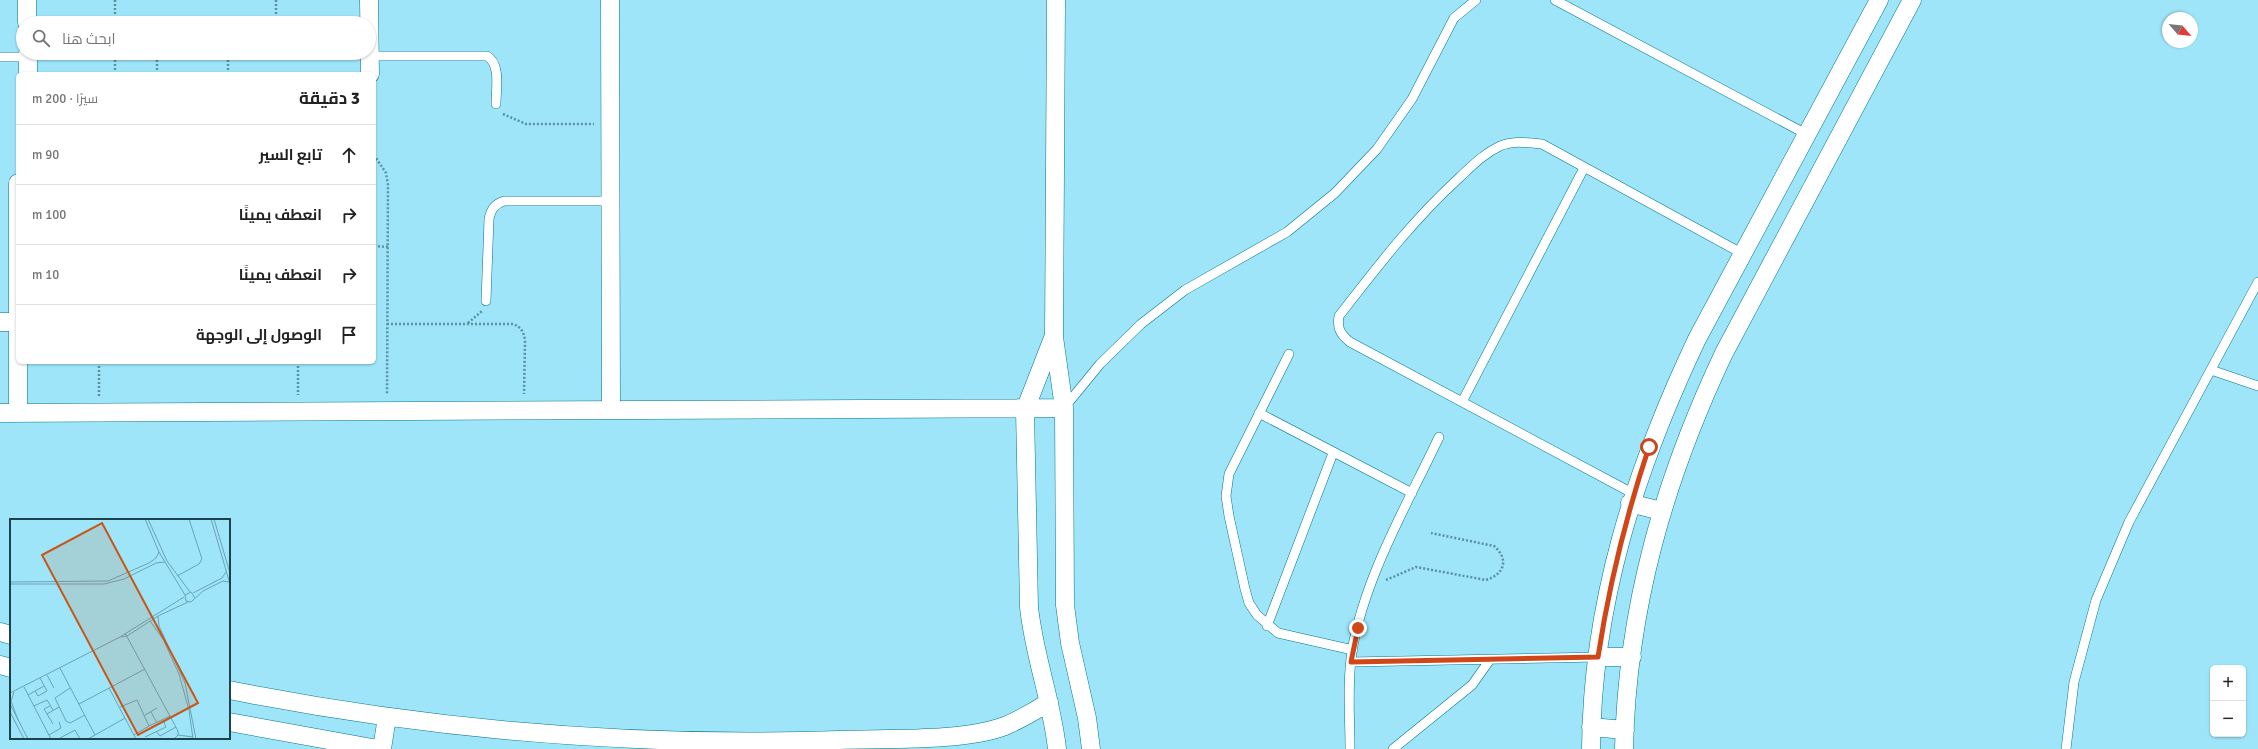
<!DOCTYPE html>
<html lang="ar">
<meta charset="utf-8">
<style>
:root{--surface:#fff;--page:#f6f6f6;--text:#222;--muted:#767676;--line:#e0e0e0}
body{margin:0;font-family:Signika,Cairo,sans-serif;background:var(--page);color:var(--text);direction:rtl}
.controls{position:absolute;right:12px;bottom:12px;display:grid;overflow:hidden;border-radius:6px;box-shadow:0 1px 3px #0004}
.controls button{width:36px;height:36px;display:grid;place-items:center;padding:0;border:0;border-bottom:1px solid var(--line);background:var(--surface);color:var(--text);font:20px sans-serif}
.compass{position:absolute;left:2162px;top:12px;width:36px;height:36px;border-radius:50%;background:var(--surface);box-shadow:0 1px 3px #0004;rotate:118deg}
.stop{position:absolute;width:12px;height:12px;margin:-9px;border:3px solid #cf4719;border-radius:50%;background:#fff}
.stop.end{background:#cf4719;border-color:#fff;box-shadow:0 1px 4px #0008}
.list{margin:0;padding:0;list-style:none}
h2{display:flex;justify-content:space-between;align-items:center;height:52px;margin:0;padding:0 16px;font-size:17px}
h2 small{font-size:13px;font-weight:400;color:var(--muted)}
.list li{display:grid;grid-template-columns:26px 1fr auto;gap:12px;align-items:center;box-sizing:border-box;height:60px;padding:0 16px;border-top:1px solid var(--line)}
.list b{display:block;font-size:15px;white-space:nowrap}
.list em{font-size:13px;font-style:normal;color:var(--muted)}
.icon{flex:none;width:22px;height:22px;fill:none;stroke:currentColor;stroke-width:2;stroke-linecap:round;stroke-linejoin:round}
.map{position:relative;flex:none;width:2258px;height:749px;overflow:hidden;direction:ltr}
.search{position:absolute;background:var(--surface);box-shadow:0 1px 3px #0004;left:16px;top:16px;width:360px;height:44px;display:flex;align-items:center;gap:10px;box-sizing:border-box;padding:0 14px;border-radius:22px;color:var(--muted);font-size:15px}
.panel{position:absolute;background:var(--surface);box-shadow:0 1px 3px #0004;left:16px;top:72px;width:360px;height:292px;border-radius:6px;direction:rtl}
.map>svg:first-child{display:block}
.lines{fill:none;stroke-linecap:round;stroke-linejoin:round}
.lane-casing{stroke:#00778e;stroke-width:10}
.street-casing{stroke:#00778e;stroke-width:19}
.path{stroke:#5b91a0;stroke-width:2.5;stroke-dasharray:2 2;stroke-linecap:butt}
.lane{stroke:#fff;stroke-width:9}
.street{stroke:#fff;stroke-width:18}
.route{stroke:#cf4719;stroke-width:5}
.inset-road{fill:none;stroke:#6aa4b4;stroke-width:1}
.view{fill:#c95616;fill-opacity:0.15;stroke:#c95616;stroke-width:2}
.inset-edge{fill:none;stroke:#1c434d;stroke-width:2}
</style>
<div class="map">
<svg width="2258" height="749" viewBox="0 0 2258 749">
<rect width="100%" height="100%" fill="#9ee5f9"/>
<g class="lines">
<defs>
<path id="lane" d="M1555,0L1808,135
M370,56H487C501,64 496,89 496,104
M0,57H28
M486,301L489,219C491,209 495,204 504,201H610
M1289,354L1229,474L1226,496L1229,516L1245,589L1249,603L1257,615L1278,633L1353,650
M2211,370L2258,386
M1462,402L1584,168
M1064,408L1100,364L1141,324L1185,290L1287,232L1335,193L1377,149L1412,99L1454,18L1476,0
M1259,413L1412,493
M1634,494L1350,342C1340,334 1337,328 1339,316C1378,266 1412,221 1459,178C1472,166 1483,154 1500,146C1513,140 1528,143 1542,144L1743,254
M1267,626L1333,453
M1351,662L1598,657
M1350,749C1350,717 1347,683 1352,651C1365,576 1407,505 1439,437
M1393,749L1472,685L1489,661
M2066,749L2074,682L2096,600L2129,522L2258,282"/>
<path id="street" d="M27,0V23
M369,0L370,74
M610,0L611,410
M1056,0L1054,337L1064,408L1065,605L1070,643L1087,718L1091,749
M28,53V74
M0,322H18
M1053,338L1025,410L1029,607C1034,656 1052,701 1057,749
M0,413L1064,408
M18,413V183
M1630,503L1661,511
M0,632L11,635
M1598,657H1632
M0,665L11,668
M229,690C430,730 635,747 839,740C887,738 962,742 1005,726C1021,719 1035,711 1049,702
M229,722L378,749
M1591,727L1625,730
M382,749L387,717
M1591,749C1592,603 1635,470 1697,339L1879,0
M1624,749C1627,608 1664,480 1724,353L1912,0"/>
</defs>
<!-- lane casing -->
<use href="#lane" class="lane-casing"/>
<!-- street casing -->
<use href="#street" class="street-casing"/>
<!-- path -->
<path class="path" d="M115,0V23
M276,0V23
M115,56L267,57L272,53
M115,74V53
M157,74V56
M228,74V57
M503,114L526,124H594
M374,155L386,173L388,185L387,395
M374,246L388,247
M468,323L482,311
M387,324H513C521,327 524,332 525,341L524,394
M298,362V395
M99,396V362
M1386,580L1416,567L1486,580C1505,574 1509,559 1494,546L1431,533"/>
<!-- lane -->
<use href="#lane" class="lane"/>
<!-- street -->
<use href="#street" class="street"/>
</g>
<g class="lines">
<!-- route -->
<path class="route" d="M1358,628L1351,662L1598,657C1609,585 1626,516 1649,447"/>
</g>
<!-- overview -->
<g transform="translate(10 519)">
<rect width="220" height="220" fill="#9ee5f9"/>
<path class="inset-road" d="M135,0L149,33L175,76M138,0L157,42L180,73M201,0L220,65M204,0L220,54M167,57L189,45L192,40L179,0M0,63L98,62L139,44L146,39L149,33M0,65H94L114,60L146,44L155,43M183,74L212,59L216,53M185,79L181,73L175,76L176,82L181,83L193,72L213,62L219,63M148,97L149,107L175,164L186,220M140,102L153,120L169,155L179,191L183,220M115,114L168,212V216L164,220M111,118L117,117L148,97L178,83M50,149L85,216M37,156L44,169M14,168L41,220M60,169L45,179L56,202L60,204L75,196M99,169L126,220M25,172L28,177L37,172L30,159M4,173L1,182L8,201M0,174L110,118L174,78M18,176L34,167M0,185L18,220M69,185L135,150M24,187L37,181L43,191M40,187L34,190L43,205M110,188L127,181L139,207L124,216M0,193L14,220M141,193L147,204M37,195L49,188M135,196L147,189M139,207L160,197M146,212L150,217L166,208M39,216L51,209L49,203M168,216L183,218M135,218L156,208L153,201M50,219L65,211L70,220M78,220L115,199"/>
<path class="view" d="M92,4L188,184L128,216L32,36Z"/>
<rect width="220" height="220" class="inset-edge"/>
</g>
</svg>
<div class="controls">
<button>+</button>
<button>−</button>
</div>
<svg class="compass" viewBox="-18 -18 36 36"><path d="M0-13l5 13h-10z" fill="#e53935"/><path d="M0 13l5-13h-10z" fill="#767676"/></svg>
<div class="stop" style="left:1649px;top:447px"></div>
<div class="stop end" style="left:1358px;top:628px"></div>
<div class="search"><svg class="icon" aria-label="search" viewBox="0 0 24 24"><circle cx="10" cy="10" r="6"/><path d="M15 15l6 6"/></svg>ابحث هنا</div>
<section class="panel">
<h2>3 دقيقة<small>سيرًا · 200 m</small></h2>
<ul class="list">
<li><svg class="icon" aria-label="ahead" viewBox="0 0 24 24"><path d="M12 20V5M6 11l6-6 6 6"/></svg><div><b>تابع السير</b></div><em>90 m</em></li>
<li><svg class="icon" aria-label="right" viewBox="0 0 24 24"><path d="M7 20v-9h11M14 6l5 5-5 5"/></svg><div><b>انعطف يمينًا</b></div><em>100 m</em></li>
<li><svg class="icon" aria-label="right" viewBox="0 0 24 24"><path d="M7 20v-9h11M14 6l5 5-5 5"/></svg><div><b>انعطف يمينًا</b></div><em>10 m</em></li>
<li><svg class="icon" aria-label="arrive" viewBox="0 0 24 24"><path d="M6 21V4h12l-3 4 3 4H6"/></svg><div><b>الوصول إلى الوجهة</b></div></li>
</ul>
</section>
</div>
